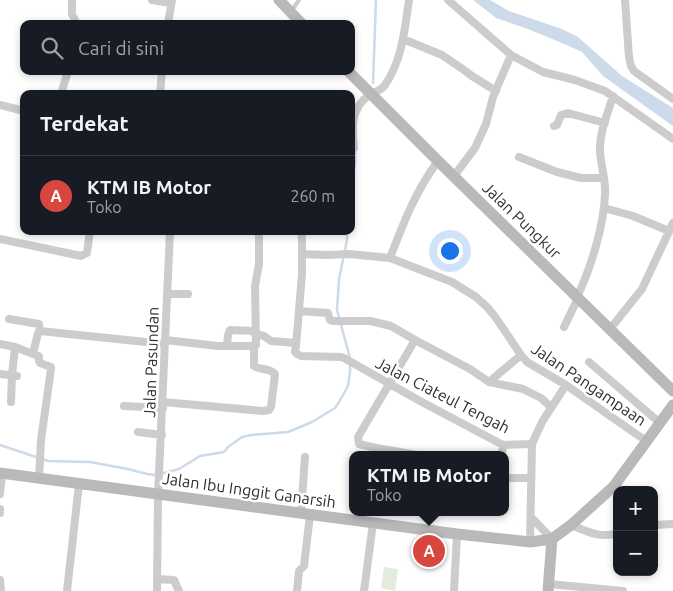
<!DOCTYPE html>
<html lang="id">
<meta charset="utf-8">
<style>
:root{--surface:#171b24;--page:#242831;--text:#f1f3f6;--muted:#9ea1a6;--line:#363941;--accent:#d74740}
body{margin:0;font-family:Ubuntu,sans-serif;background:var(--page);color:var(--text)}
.controls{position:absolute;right:15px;bottom:15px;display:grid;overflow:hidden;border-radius:10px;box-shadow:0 2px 8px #0003}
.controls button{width:45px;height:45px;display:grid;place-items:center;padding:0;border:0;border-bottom:1px solid var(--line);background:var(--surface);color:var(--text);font:25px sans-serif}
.you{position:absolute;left:449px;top:250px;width:18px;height:18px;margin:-12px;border:4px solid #fff;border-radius:50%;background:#1a73e8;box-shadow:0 0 0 8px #1a73e833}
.badge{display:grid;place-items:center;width:32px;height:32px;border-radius:50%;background:var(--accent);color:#fff;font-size:16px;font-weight:700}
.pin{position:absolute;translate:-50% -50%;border:2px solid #fff;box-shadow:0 1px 5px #0006}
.popup{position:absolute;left:349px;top:451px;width:160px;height:65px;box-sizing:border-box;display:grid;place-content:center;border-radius:10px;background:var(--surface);filter:drop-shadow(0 1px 4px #0005);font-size:16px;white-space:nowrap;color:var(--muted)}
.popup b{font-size:19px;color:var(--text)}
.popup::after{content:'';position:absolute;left:50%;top:100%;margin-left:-10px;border:10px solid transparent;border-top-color:var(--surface)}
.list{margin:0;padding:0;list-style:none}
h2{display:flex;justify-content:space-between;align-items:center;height:65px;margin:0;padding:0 20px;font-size:21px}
h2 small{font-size:16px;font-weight:400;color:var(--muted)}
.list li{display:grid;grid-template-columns:32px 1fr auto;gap:15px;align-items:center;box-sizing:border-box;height:80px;padding:0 20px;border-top:1px solid var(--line)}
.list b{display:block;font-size:19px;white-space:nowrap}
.list p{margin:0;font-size:16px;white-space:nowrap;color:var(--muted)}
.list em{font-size:16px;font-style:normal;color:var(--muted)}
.icon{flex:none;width:28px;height:28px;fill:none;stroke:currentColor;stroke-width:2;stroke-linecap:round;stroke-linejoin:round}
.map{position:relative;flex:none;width:673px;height:591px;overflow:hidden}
.search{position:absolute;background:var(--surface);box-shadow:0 2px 8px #0003;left:20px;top:20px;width:335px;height:55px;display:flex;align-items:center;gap:12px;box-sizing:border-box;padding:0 18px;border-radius:10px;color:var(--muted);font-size:19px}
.panel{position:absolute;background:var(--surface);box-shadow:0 2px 8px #0003;left:20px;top:90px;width:335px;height:145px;border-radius:10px}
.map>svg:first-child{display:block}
.green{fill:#e3ebde}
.water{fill:#ccdae9}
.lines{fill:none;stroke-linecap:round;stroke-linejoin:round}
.stream{stroke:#ccdae9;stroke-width:2.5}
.lane{stroke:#ccc;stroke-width:4}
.street{stroke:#ccc;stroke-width:8}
.secondary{stroke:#b9b9b9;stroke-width:11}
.labels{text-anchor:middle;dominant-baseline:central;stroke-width:5;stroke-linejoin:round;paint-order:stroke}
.street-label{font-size:16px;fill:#2f2f2f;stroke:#fff}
</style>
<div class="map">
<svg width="673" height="591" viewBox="0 0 673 591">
<rect width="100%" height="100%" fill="#fff"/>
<!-- green -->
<path class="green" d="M384,567L398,569L395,591L381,588Z"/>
<!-- water -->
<path class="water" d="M473,0H490L509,11L562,29L578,37L622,76L673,108V126L603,76L582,52L569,46L528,29L496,18Z"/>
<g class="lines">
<!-- stream -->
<path class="stream" d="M373,83L376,0
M351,186L355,163V149
M0,445L48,461L90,462L128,469L147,474L156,475L179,469L200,456L224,452L228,447L242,437L251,435L288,432L312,422L335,408L339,402L348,386L350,372V358L337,310L339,279L347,240V231"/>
<!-- lane -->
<path class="lane" d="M292,10L299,0"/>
<!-- street -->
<path class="street" d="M72,0V14L77,24
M152,0L171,3
M448,0L511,55L543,72L575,80L605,91L673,139
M625,0L629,57L631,66L634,71L673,99
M168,24L172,0
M403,39L442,55L464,70L472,76L496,91
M61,94L68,71
M160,94L162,71
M0,105L24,111
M554,126L557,125L561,115L568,113L605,123
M351,148H354C352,128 350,109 369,95C374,92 381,91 385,85C402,61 405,28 409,0
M519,157L557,172L581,178H604
M454,176L475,148L486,124L493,97L511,55
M604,208L633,216L669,231
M301,231L302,239V274L296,346L295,352L297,354L301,356L341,357L344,358L420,401L503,445L532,444
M0,239L81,256L87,253L90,231
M302,254L327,255L349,254L390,258L452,282L476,297L488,308L496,318L521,355L527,362L566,385L636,434L647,441
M390,258C403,224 416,190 438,161
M168,294H188
M577,297C591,268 604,225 605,194C606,180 601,166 600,152C599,133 608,113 613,96
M299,311L328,313L330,320L332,321H370L391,326L415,340L470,369L489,382L523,389L541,398L551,407
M564,327L578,298
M610,329L642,289L673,223
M40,331L165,344
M255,334L264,336L271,341L296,343
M165,340L218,346H251L256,345L255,286L259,264V231
M415,340L358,437L359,444L376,448L418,455
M0,344L15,347L33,354L38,333L40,331L39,324L9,319
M227,346L228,335L230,330L255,331
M33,354L39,356V361L40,363L51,367V369L41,440L39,479
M589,362L660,423
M0,374L17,376
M489,382L521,355
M11,402L12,375L15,347
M163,402L263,411L269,410L271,407L275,374C270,368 260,370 254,366V346
M124,406L163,408
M138,432L162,435
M502,455L503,445
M505,478H531
M0,494L2,474
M0,509V513
M301,513L305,457
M531,517L552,539
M571,525C586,531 601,539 617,533
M654,525L673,524
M530,542L532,444L542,422L566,385
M157,579L174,580L179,591
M0,580L1,591
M549,584L623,591
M67,591L79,484
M157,591L158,495L170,231
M297,591L299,571L304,566L310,515
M364,591L373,523
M454,591L457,534"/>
<!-- secondary -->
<path class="secondary" d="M279,0L302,24
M348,71L438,161L673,391
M0,473L457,534L530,542L552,539L571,525L614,486L673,405
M548,591L552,539"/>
</g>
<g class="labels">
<!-- street labels -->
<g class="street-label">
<text transform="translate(522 220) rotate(44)">Jalan Pungkur</text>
<text transform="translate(151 362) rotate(-88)">Jalan Pasundan</text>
<text transform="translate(589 384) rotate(34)">Jalan Pangampaan</text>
<text transform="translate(443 395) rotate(27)">Jalan Ciateul Tengah</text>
<text transform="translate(249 490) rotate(8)">Jalan Ibu Inggit Ganarsih</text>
</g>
</g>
</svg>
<div class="controls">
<button>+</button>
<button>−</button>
</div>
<div class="you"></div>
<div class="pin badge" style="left:429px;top:551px">A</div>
<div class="popup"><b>KTM IB Motor</b>Toko</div>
<div class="search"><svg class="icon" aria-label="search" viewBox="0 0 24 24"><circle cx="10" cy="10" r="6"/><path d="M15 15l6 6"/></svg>Cari di sini</div>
<section class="panel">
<h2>Terdekat<small></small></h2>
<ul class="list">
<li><span class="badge">A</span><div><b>KTM IB Motor</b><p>Toko</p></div><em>260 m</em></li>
</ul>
</section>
</div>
